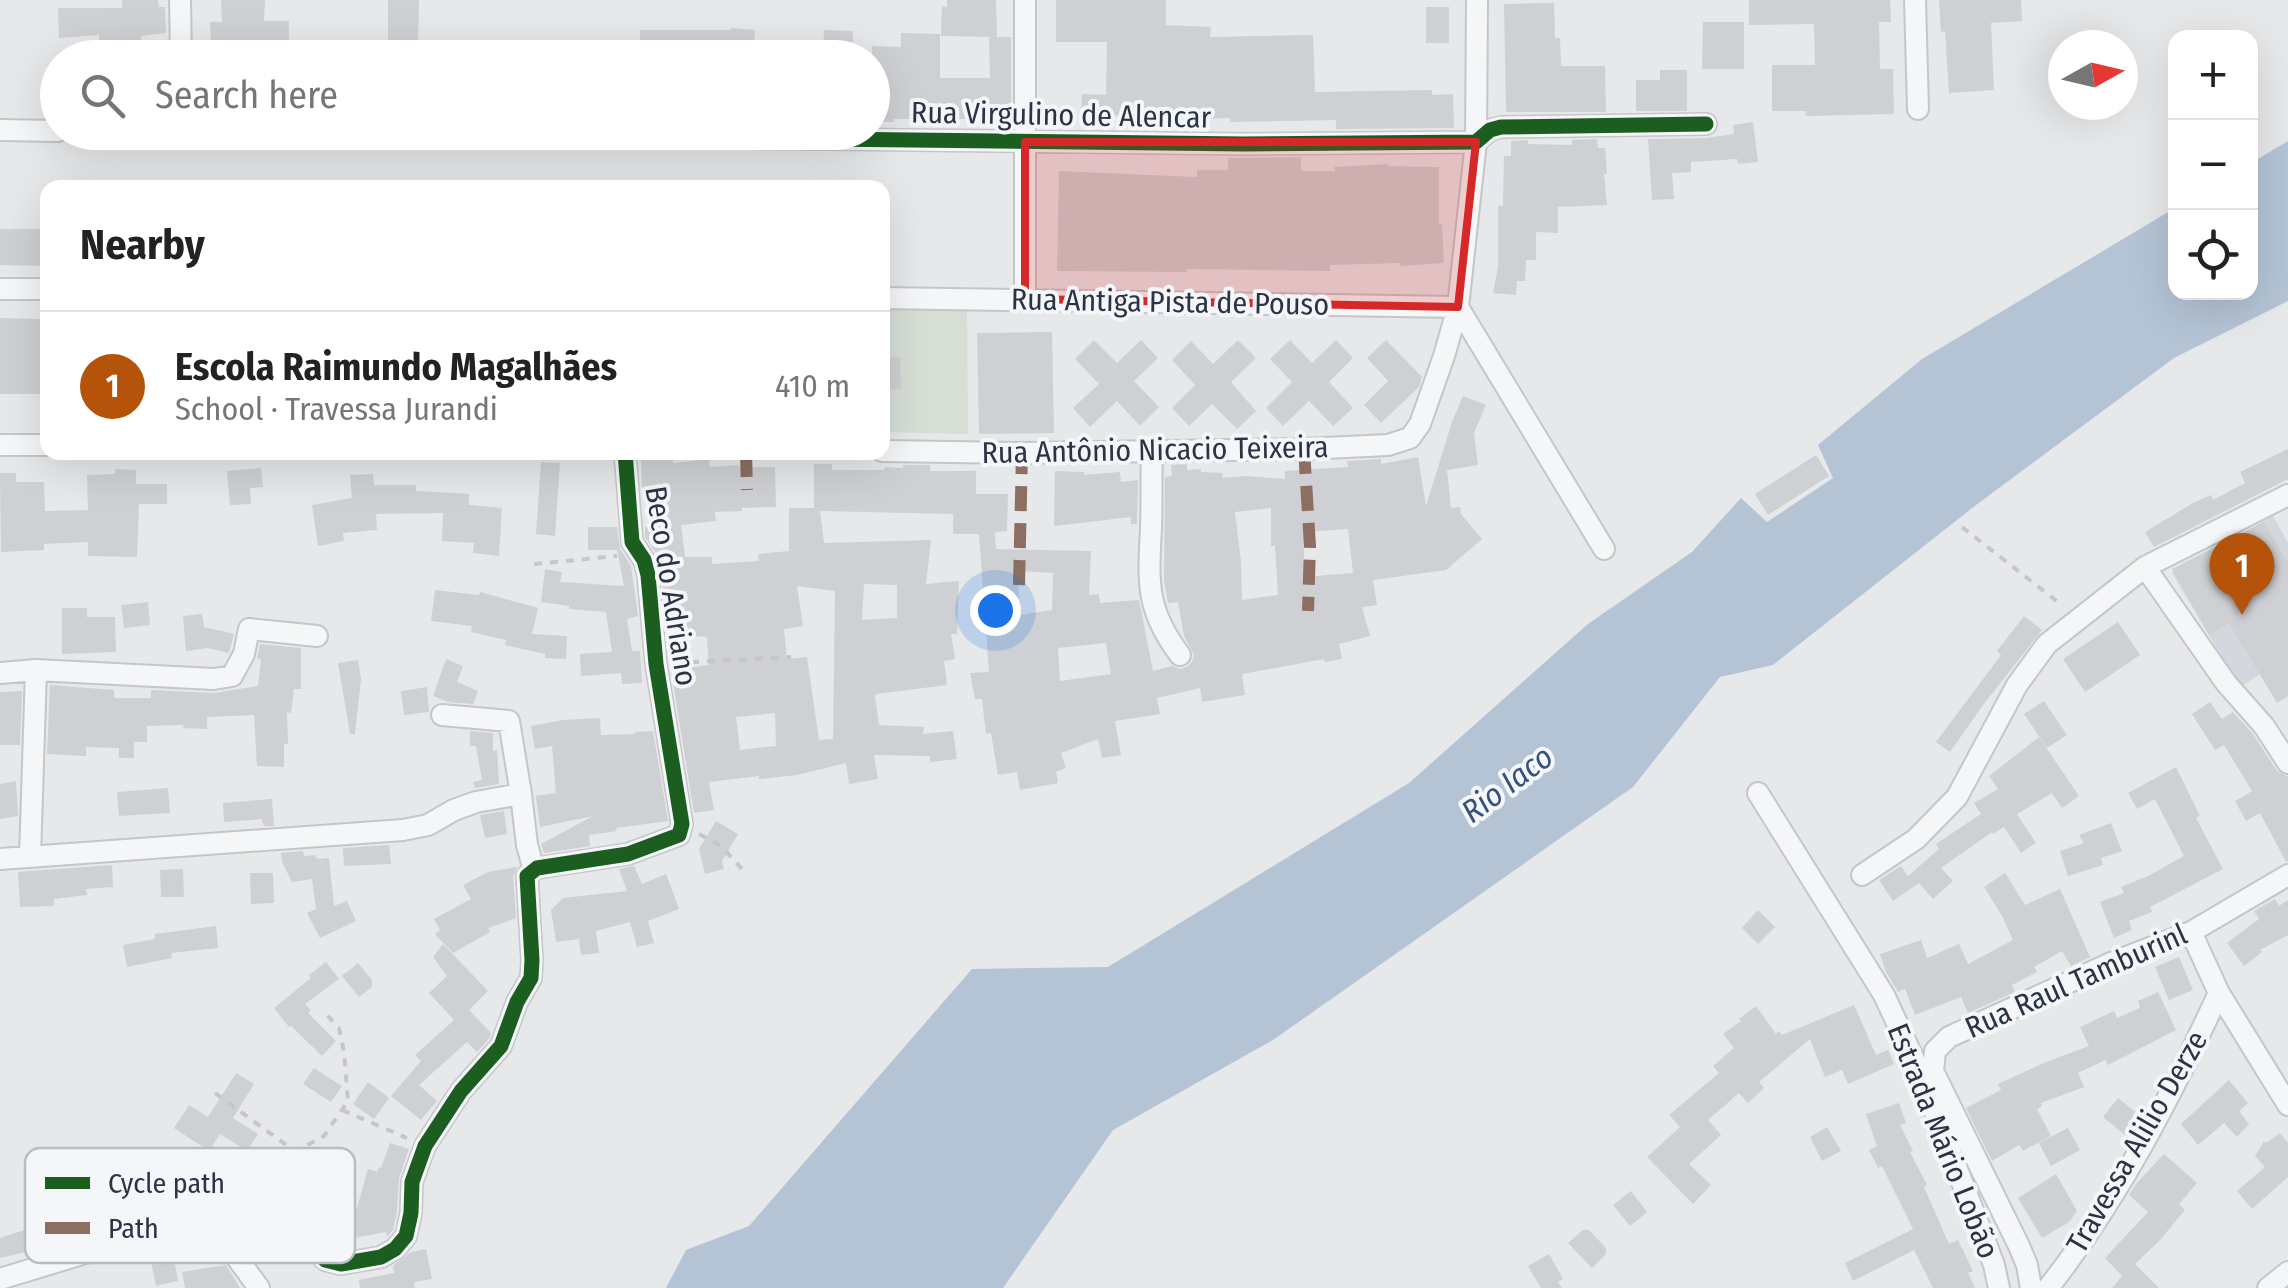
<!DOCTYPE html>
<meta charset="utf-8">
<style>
:root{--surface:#fff;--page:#f6f6f6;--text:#222;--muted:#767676;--line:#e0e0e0;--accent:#b45309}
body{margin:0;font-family:"Fira Sans Condensed",sans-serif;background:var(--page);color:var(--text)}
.controls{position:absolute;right:30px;top:30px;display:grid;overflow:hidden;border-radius:20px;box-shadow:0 10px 40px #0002}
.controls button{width:90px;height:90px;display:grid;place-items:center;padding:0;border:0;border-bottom:2px solid var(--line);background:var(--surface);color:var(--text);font:50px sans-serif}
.compass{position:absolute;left:2048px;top:30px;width:90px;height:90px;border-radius:50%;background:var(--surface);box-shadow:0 10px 40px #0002;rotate:82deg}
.you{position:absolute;left:995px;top:610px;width:35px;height:35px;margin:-25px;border:8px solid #fff;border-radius:50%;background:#1a73e8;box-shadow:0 0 0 15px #1a73e833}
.badge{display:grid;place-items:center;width:65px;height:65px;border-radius:50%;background:var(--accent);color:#fff;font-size:32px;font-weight:700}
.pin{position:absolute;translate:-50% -82px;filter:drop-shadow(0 2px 5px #0008)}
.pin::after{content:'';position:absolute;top:52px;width:35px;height:30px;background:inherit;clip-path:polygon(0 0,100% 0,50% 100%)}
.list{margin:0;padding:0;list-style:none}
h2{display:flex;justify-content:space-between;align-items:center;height:130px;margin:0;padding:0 40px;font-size:42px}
h2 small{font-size:32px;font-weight:400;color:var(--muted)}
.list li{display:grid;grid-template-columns:65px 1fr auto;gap:30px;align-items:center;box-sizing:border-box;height:150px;padding:0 40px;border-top:2px solid var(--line)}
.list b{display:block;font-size:38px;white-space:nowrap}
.list p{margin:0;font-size:32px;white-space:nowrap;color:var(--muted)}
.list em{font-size:32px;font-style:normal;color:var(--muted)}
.icon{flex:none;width:55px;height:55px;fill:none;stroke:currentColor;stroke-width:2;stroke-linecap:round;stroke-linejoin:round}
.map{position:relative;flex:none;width:2288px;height:1288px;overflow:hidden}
.search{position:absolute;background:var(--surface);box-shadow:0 10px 40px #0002;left:40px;top:40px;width:850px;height:110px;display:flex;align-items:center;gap:25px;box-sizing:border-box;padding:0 35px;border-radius:55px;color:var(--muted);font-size:38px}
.panel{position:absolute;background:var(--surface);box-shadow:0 10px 40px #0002;left:40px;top:180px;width:850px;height:280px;border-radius:20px}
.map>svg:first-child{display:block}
.built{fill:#d4d7dd}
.green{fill:#d6ded6}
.water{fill:#b4c4d5}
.building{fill:#ced0d3;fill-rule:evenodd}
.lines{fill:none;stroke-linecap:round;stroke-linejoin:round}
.minor-casing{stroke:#c4c6c8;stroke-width:24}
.path{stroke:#c5c6ca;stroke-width:4;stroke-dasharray:8 8;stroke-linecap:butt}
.minor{stroke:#f5f6f7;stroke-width:20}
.quiet{stroke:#8d6e63;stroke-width:12;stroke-dasharray:25 12;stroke-linecap:butt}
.cycleway-casing{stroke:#f4f6f9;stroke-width:21}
.cycleway{stroke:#1b5e20;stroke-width:15}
.marked{fill:#d62828;fill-opacity:0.2;stroke:#d62828;stroke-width:8;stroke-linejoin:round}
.labels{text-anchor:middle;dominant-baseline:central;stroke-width:8;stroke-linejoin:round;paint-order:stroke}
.street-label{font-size:30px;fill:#2b3445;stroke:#f4f6f9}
.water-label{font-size:32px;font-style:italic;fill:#34527a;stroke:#f4f6f9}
.key{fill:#f4f6f9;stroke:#b8bcc3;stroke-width:2.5}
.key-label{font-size:28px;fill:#2b3445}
</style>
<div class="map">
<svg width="2288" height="1288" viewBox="0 0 2288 1288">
<rect width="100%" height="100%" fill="#e6e8ea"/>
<!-- built -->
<path class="built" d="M2273,516L2288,543V657L2240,687L2172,573Z"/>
<!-- green -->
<path class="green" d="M883,308H967L968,434L883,432Z"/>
<!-- water -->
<path class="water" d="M2288,141V301L2174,358L1976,505L1773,665L1720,677L1633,787L1273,1040L1113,1130L1003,1288H666L686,1250L749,1226L972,969L1108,967L1409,783L1588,624L1692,552L1741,498L1767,522L1833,478L1818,445L1922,359L2175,208L2176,292H2250L2251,163Z"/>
<!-- building -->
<path class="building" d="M122,0H158L159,7H165L166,33L141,36L142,58H100L99,35L59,38L58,8H122Z
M221,0H265L264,21H289V46H274L275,58H218V47H211L210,22H222Z
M388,0H419L418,47L388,46Z
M947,0H996L997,37L941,36L942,6L947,7Z
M1056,0H1166V25L1211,27L1210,37L1313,35L1315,92L1432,90V95L1453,94L1454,128L1336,129V120L1230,122V118L1191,119V116L1081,115L1082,94L1106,95L1107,42H1056Z
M1749,0H1890L1891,22H1879L1880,69H1893L1894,114L1806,116L1805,111H1772V65H1815L1814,24L1749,25Z
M1939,0H2021L2022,21L1991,23L1994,90L1949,93L1945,31L1941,32Z
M1554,3L1555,38H1560L1561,66H1605L1606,112H1506L1504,4Z
M1426,7H1449V43H1426Z
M1703,22H1744V69H1702Z
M731,28L755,30L753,56L725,54V58H654L655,48H640V30H731Z
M824,30L853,31V58H823Z
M901,33L940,34V78H990L989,37H1011V119H894V122H872V46L901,47Z
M1660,70H1687V111H1636V80H1660Z
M1753,122L1758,162L1738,164L1737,159L1691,162V172L1672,173L1674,199L1652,200L1648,139L1706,138L1734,134L1733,125Z
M1597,139L1598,148H1605L1607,174H1604L1607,205L1558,207V233L1536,232V260H1526L1525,281H1517L1516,295L1493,293L1498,267V206H1503L1504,156H1511V141L1528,140V144L1572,145V140Z
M1301,157V171H1335L1334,167L1388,164V166L1439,167V225L1442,224L1444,263L1400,266V263L1330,265V271L1187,269L1186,272L1057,271L1059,171L1197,177V170H1228V158Z
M0,229H48V266L0,265Z
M0,318L41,319L40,394H0Z
M1052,332L1054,433L979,434L977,333Z
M1094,340L1117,363L1141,340L1158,358L1134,381L1159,407L1140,426L1117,401L1090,427L1073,408L1099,384L1075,359Z
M1238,340L1256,358L1231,382L1256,411L1237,429L1212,404L1189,426L1172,408L1195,385L1172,360L1191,341L1213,364Z
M1290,340L1312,363L1336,340L1353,358L1329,382L1353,408L1333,426L1309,401L1283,426L1266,408L1292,382L1270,359Z
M1386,340L1422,377L1419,387L1381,423L1364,405L1388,381L1367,358Z
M882,357H900L901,389H882Z
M1463,396L1486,405L1474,433L1478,465L1447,470L1451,508L1460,507L1461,514L1482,539L1446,570L1373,580L1377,605L1362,607L1370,636L1339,644L1342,659L1325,662L1324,659L1242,674L1245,695L1202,702L1200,688L1157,698L1160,714L1115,721L1121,755L1102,758L1098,739L1061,753L1066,768L1056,772L1058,783L1020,790L1017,772L998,775L991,733L986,734L982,699H975L970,673L989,672L979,534H953V514L820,511L824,543L931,540L926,584L959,581L957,634H951L955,659L944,661L947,685L876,694L875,696L879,725L924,727L923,734L953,731L957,759L930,762V756L874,755L878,779L849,784L846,763L797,775L759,779V776L709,782L714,810L694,813L671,670L709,665L707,637L677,635V623H667L661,571L656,553L645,537V527H650L648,492L642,493L641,458L673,457V463L709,459L710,467L739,465V467H775L776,507L742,508V511L715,512L716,521L681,525L685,557H712V564L759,561L758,554L789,551V508H814V464H832V470H884L885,467L903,468V465H930V471H976V494H1008L1007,531L995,532L996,549L1091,551L1089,595L1099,594L1100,603L1139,600L1153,671L1172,666L1180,669L1187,667L1192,662L1194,655L1184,636L1178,602L1168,603L1164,580L1165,477L1172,476L1171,465L1187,464V470L1201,469V472L1223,473L1222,478L1247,476L1285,479V471L1348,467L1347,461L1381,459V464L1418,457L1426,506L1452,422ZM1271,508V546H1275L1278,595L1242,600L1241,562L1235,512ZM1348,529L1353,573L1304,577V532ZM1018,571L1053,573L1052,610L1019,615ZM864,584L897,585V618L862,620ZM797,586L835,591L833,739L819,740L807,657L787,659L784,629L803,626ZM1106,643L1111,674L1060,681L1058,648ZM775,713L776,746L740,750L736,717Z
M2288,449V479L2154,547L2145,532L2193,503L2211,495L2213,500L2245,483L2240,472Z
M1816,455L1829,476L1768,515L1755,494Z
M541,462L560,463L555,536L536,534Z
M261,468L263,487L250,488L251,504L230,505L227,471Z
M115,469L136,470V484H167V504H139L137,557L88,556V542L44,544V550L1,552L0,473H16V482H44L45,511L88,510L87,475L115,474Z
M1055,471L1084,472V475L1120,472L1121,482L1138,480L1137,524H1131V517L1054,526Z
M373,474L374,485H416V491L469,494V505L502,508L499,556L473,553L474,543L442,541L443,513L376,514L377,530L343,533L344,541L318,546L312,505L352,498L350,475Z
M2264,522L2288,563V696L2277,703L2229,623L2209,635L2172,569Z
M588,527H617L620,549L631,566L638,616L627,619L632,651H640L642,683L622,684L621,673L581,676L580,654L612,652L606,612L569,609V606L541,602L545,569L562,572L560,582L624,586L617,550H588Z
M435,590L479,595L480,592L538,608L532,634L567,636L566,659L545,658V654L505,645L506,640L471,632L472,626L431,621Z
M148,602L150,625L124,628L121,605Z
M62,608H87V617H115L116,652L62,654Z
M202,614L204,627L234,634L229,653L208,648L186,651L183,616Z
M2024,616L2042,630L1983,705L1950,752L1936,742L2001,655L1997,651Z
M2118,622L2140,655L2085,692L2063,659Z
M260,644L301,648V689H294L291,713L287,712L288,744H284V767L257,766L254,715L207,717V729L183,728L184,725L147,726V742H134V758H119V748L86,747V756L47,754L50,685L114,690V698H151V690L214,693L258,686L261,659L257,658Z
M446,659L463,666L457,682L478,691L473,704L448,702L433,696Z
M358,660L361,679L355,734H350L338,663Z
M427,687L429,712L404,715L401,691Z
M22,691L20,745H0V692Z
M2044,701L2067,735L2047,748L2024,714Z
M2210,702L2222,719L2233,712L2253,734L2277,771L2288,777V861L2286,862L2260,813L2246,821L2235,801L2252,791L2224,745L2215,750L2192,714Z
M600,718L601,735L635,734V732L653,731L668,821L616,828L617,831L589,835L590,846L544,853L541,844L593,816L540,827L536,796L556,793L552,746L535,749L531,726L563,720Z
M470,731L493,733V751L497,750L499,784L475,788L473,782L482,780L476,746H470Z
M2039,737L2079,796L2062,808L2052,793L2017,814L2036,843L2021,853L2004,827L1993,834L1992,832L1941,868L1953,881L1933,899L1919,883L1893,901L1879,880L1901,866L1908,876L1939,849L1936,844L1981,814L1974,803L1998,789L1989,776Z
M2176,767L2200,816L2196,818L2223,869L2150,907L2152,912L2129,921L2132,930L2114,938L2100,902L2124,893L2121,887L2148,876L2184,856L2155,799L2137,809L2128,793Z
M16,781L18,816L0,819V784Z
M168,788L170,813L119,816L117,792Z
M272,799L274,826H264L261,819L224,822L223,803Z
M504,811L507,834L485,838L480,815Z
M716,821L738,834L722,861L724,869L705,874L699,849Z
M2111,823L2122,851L2101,858L2103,865L2068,876L2060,851L2084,843L2079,835Z
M389,845L391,864L344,866L343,848Z
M303,851L304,856L314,855L318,859L329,858L334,906L347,901L356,921L320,938L307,913L316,909L312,879L292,882L282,862L281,853Z
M112,865L113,887L86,889L87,895L54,899V906L20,907L18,872Z
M634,866L642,884L666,874L679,909L648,921L654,943L637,947L630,922L596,931L599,953L581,955L579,939L556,942L551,910L563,898L627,891L619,869Z
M517,867L513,877L516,918L488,928L490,932L453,953L435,934L440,930L434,919L471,899L463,885L488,872Z
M183,869L184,897H161L160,870Z
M250,873H273L274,903L251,904Z
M2005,873L2025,905L2060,889L2090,957L2071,966L2062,951L2034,967L2037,972L2012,985L2015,992L1968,1013L1961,997L1915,1015L1905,989L1898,992L1886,972L1880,954L1921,940L1927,958L1959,944L1968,964L2013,940L2002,916L1984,887Z
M2275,899L2279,906L2288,900V935L2260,950L2262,952L2244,966L2227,943L2259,919L2254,911Z
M1758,910L1775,927L1758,944L1742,928Z
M216,926L218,948L171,953L172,958L127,967L123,945L155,939V934Z
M443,944L488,991L469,1010L491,1033L489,1039L477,1052L467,1042L419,1085L437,1101L421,1120L391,1096L421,1061L415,1055L454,1020L429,993L447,976L433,957Z
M2179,957L2193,990L2169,1000L2155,967Z
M326,962L339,979L305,1004L311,1010L308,1013L336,1041L322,1056L291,1026L289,1027L274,1008L311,978L309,975Z
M358,963L372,980V987L359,997L342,976Z
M2158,992L2176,1030L2108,1065L2105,1060L2078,1073L2084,1087L2041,1103L2042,1106L2037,1109L2051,1136L2023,1151L2019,1145L1992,1161L1966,1108L2001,1090L1998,1084L2046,1062L2089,1046L2080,1027L2114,1011L2117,1018L2140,1008L2138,1001Z
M1854,1005L1876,1055L1888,1050L1894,1064L1848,1084L1842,1070L1861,1062L1825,1077L1810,1039L1759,1082L1764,1088L1748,1103L1739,1093L1708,1120L1721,1135L1689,1164L1711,1185L1693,1204L1647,1157L1680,1127L1669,1115L1719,1073L1713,1066L1734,1048L1723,1034L1741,1021L1739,1019L1756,1006L1776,1034L1779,1031L1782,1035Z
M314,1068L342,1086L331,1102L303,1084Z
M236,1073L254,1084L233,1118L258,1134L247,1151L220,1134L209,1151L174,1128L189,1105L208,1117Z
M2229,1080L2248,1103L2239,1111L2249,1124L2237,1137L2224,1123L2198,1145L2181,1124Z
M368,1082L389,1098L374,1119L353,1104Z
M2118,1098L2142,1117L2130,1139L2103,1117Z
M1899,1103L1906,1123L1900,1125L1913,1151L1910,1152L1927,1185L1924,1187L1949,1244L1958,1240L1973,1271L1968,1273L1975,1288H1933L1914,1250L1853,1281L1845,1263L1913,1229L1882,1166L1878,1168L1869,1150L1877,1146L1866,1114Z
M1827,1127L1841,1151L1822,1161L1810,1137Z
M2068,1128L2080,1150L2051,1166L2039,1143Z
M2280,1133L2288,1143V1177L2252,1209L2237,1191L2265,1167L2255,1156L2264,1141L2266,1143Z
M390,1143L409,1149L399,1178L397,1211L393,1230L387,1237L386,1232L354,1238L350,1209L334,1229L304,1205L299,1212L266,1183L274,1175L265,1169L279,1157L299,1172L297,1174L325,1198L332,1189L357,1208L368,1169L377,1172L379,1167L381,1168Z
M2164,1154L2197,1183L2179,1204L2185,1210L2160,1240L2135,1264L2159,1288H2112L2122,1276L2105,1258L2148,1212L2129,1195L2136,1184Z
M2056,1174L2077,1211L2069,1222L2042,1238L2018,1198Z
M1631,1191L1647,1212L1630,1226L1613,1205Z
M33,1227L39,1249L0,1258V1238Z
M1583,1230H1589L1606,1248V1254L1592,1268L1568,1243Z
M426,1249L432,1279L414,1282L415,1288H360L359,1280L394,1273L393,1266L411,1252Z
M1549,1254L1563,1279L1558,1282L1562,1288H1541L1528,1266Z
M174,1258L178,1281L156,1286L151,1262Z
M226,1265L240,1288H185L182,1272Z"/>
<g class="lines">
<defs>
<path id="minor" d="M180,0L181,58
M1025,0V299
M1915,0L1918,109
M0,130L58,131
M230,132L1244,144L1476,142L1490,130L1501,127L1706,124
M0,289H48
M882,298L1458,307L1604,549
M0,445H48
M882,451L1022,453L1304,449L1388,445L1410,438L1420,424L1444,356L1458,307L1476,142L1477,0
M1152,451C1151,477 1152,503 1151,529C1148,583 1146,610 1180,655
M2145,567L2226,683L2264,726L2288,763
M0,673L36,670L214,679L232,676L244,654L249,629L317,636
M442,715L509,721L521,794
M1758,793L1884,995L1916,1064L1983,1236L1994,1265L1999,1288
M30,857L36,670
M0,859L403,830L428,825L454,810L476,802L521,794L527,845L534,870
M1862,875L1916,839L1957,797L2017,685L2047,644L2145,567L2288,495
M2191,932L2219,993L2288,1105
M194,1220L215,1206L232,1188L241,1186L252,1189L303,1234L325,1260L341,1264L381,1257L395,1249L406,1236L411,1213L412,1182L425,1146L461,1091L501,1046L517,1002L531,978L532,960L527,876L537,868L628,854L679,835L682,824L656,664L648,575L644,560L632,542L625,452
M0,1279L194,1220L214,1229L224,1240L259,1288
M2031,1288L2027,1265L2019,1246L1933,1071L1935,1051L1949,1037L2111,963L2191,932L2288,875
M2048,1288C2119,1198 2171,1096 2219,993
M2268,1288L2288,1272"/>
</defs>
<!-- minor casing -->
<use href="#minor" class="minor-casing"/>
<!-- path -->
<path class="path" d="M1962,527L2063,606
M534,564L617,556
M675,663L791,657
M699,834L721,846L742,869
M215,1093L293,1150L302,1148L324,1136L348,1101L344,1052L339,1028L327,1015
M342,1110L407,1138"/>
<!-- minor -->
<use href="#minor" class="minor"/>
<!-- quiet -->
<path class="quiet" d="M1304,449L1310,546L1308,611
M746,452L747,490
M1019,585L1022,453"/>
<defs>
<path id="cycleway" d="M230,132L1244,144L1476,142L1490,130L1501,127L1706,124
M194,1220L215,1206L232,1188L241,1186L252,1189L303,1234L325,1260L341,1264L381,1257L395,1249L406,1236L411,1213L412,1182L425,1146L461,1091L501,1046L517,1002L531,978L532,960L527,876L537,868L628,854L679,835L682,824L656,664L648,575L644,560L632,542L625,452"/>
</defs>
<!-- cycleway casing -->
<use href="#cycleway" class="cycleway-casing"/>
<!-- cycleway -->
<use href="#cycleway" class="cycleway"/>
</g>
<!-- marked area -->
<path class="marked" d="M1025,142H1476L1458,307L1025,299Z"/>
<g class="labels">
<!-- street labels -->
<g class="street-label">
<text transform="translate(1061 115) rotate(1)">Rua Virgulino de Alencar</text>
<text transform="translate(1170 302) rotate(1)">Rua Antiga Pista de Pouso</text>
<text transform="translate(1155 450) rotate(-1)">Rua Antônio Nicacio Teixeira</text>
<text transform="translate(671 586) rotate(81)">Beco do Adriano</text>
<text transform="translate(2076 981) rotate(-24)">Rua Raul Tamburinl</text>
<text transform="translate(1943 1141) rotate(68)">Estrada Mário Lobão</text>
<text transform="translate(2137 1142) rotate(-60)">Travessa Alilio Derze</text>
</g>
<!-- water labels -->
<g class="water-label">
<text transform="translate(1507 784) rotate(-37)">Rio Iaco</text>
</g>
</g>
<!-- legend -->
<rect x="25" y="1148" width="330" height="115" rx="15" class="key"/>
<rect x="45" y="1177" width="45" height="12" fill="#1b5e20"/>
<rect x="45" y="1222" width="45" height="12" fill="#8d6e63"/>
<g class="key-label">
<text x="108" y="1193">Cycle path</text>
<text x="108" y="1238">Path</text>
</g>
</svg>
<div class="controls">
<button>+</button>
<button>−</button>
<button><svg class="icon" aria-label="locate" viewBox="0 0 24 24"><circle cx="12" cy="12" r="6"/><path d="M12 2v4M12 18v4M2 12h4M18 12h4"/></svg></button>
</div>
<svg class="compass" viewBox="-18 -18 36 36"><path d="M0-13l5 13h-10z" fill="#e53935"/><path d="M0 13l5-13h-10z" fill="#767676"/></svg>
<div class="you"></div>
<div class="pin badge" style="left:2242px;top:615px">1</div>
<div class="search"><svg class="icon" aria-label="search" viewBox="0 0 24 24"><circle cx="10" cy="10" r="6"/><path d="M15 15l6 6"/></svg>Search here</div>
<section class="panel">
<h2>Nearby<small></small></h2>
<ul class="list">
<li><span class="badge">1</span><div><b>Escola Raimundo Magalhães</b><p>School · Travessa Jurandi</p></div><em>410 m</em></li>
</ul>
</section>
</div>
